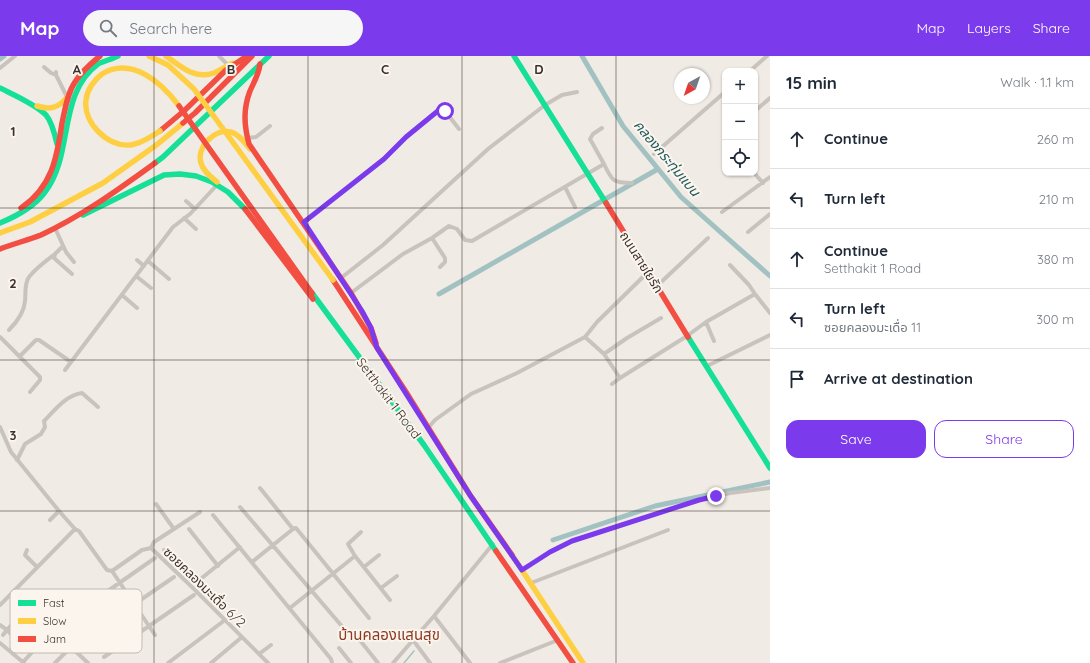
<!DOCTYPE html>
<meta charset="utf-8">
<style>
:root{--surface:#fff;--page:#f6f6f7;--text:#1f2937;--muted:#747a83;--line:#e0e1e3;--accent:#7c3aed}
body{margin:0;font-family:Quicksand,"Noto Sans Thai",sans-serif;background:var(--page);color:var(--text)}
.controls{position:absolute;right:12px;top:12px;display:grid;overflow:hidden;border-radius:8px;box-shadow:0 1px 3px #0004}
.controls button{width:36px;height:36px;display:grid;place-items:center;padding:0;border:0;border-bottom:1px solid var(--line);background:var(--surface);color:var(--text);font:20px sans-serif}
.compass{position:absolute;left:674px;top:12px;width:36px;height:36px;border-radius:50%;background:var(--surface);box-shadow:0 1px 3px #0004;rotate:220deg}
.stop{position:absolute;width:12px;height:12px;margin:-9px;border:3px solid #7c3aed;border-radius:50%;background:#fff}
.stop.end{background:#7c3aed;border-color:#fff;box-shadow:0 1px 4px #0008}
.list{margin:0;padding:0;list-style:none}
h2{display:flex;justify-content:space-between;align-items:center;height:52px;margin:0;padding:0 16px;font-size:17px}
h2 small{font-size:13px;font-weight:400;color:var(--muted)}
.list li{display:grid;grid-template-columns:26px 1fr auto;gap:12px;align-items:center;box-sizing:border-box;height:60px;padding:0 16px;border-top:1px solid var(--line)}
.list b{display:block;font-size:15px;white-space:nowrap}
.list p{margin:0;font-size:13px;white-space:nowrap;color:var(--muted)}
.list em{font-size:13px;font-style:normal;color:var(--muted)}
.actions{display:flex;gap:8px;padding:12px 16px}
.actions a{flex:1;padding:9px 0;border:1px solid var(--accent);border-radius:12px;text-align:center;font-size:14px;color:var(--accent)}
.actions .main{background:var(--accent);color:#fff}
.icon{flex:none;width:22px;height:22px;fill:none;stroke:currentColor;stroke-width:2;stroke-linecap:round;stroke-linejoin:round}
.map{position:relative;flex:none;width:770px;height:607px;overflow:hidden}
header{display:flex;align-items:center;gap:24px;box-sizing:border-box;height:56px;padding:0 20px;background:var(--accent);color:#fff}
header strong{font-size:19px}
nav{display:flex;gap:22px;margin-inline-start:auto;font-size:14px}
.search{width:280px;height:36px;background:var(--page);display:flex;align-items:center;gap:10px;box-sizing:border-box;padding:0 14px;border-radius:22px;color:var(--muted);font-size:15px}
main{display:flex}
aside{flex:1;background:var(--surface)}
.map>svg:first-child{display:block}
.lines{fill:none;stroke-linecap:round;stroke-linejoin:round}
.stream{stroke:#a1c2c1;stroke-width:1.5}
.canal{stroke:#a1c2c1;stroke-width:5}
.street{stroke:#c9c3be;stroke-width:4}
.fast{stroke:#16e098;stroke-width:5.5}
.slow{stroke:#ffcf43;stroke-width:5.5}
.jam{stroke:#f24e42;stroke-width:5.5}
.slow-bridge{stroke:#ffcf43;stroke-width:5.5}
.jam-bridge{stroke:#f24e42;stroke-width:5.5}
.route{stroke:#7c3aed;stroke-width:5}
.grid{fill:none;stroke:#3b302b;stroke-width:1;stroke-opacity:0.55}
.labels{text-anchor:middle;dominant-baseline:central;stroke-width:4;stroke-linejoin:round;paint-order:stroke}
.street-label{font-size:13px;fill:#3b302b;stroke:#fbf5ee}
.water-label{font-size:14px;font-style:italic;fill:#1f5a5e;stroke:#fbf5ee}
.quarter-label{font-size:15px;fill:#8c3b22;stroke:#fbf5ee}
.key{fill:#fbf5ee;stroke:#c1bab4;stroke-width:1}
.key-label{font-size:11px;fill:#3b302b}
.grid-label{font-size:13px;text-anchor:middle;font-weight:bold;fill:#3b302b;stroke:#fbf5ee;stroke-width:4;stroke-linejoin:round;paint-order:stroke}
</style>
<header>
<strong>Map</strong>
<div class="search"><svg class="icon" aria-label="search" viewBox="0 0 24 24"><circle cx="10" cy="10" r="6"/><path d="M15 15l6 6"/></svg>Search here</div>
<nav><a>Map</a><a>Layers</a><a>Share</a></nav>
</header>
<main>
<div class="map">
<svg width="770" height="607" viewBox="0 0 770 607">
<rect width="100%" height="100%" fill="#f0ebe5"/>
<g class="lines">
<!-- stream -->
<path class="stream" d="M404,607L414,595"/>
<!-- canal -->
<path class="canal" d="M582,0L623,70L681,141L770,220
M0,3L4,0
M439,238L658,113
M553,484L655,450L770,426"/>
<!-- street -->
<path class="street" d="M219,0L228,9
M44,11L51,17L56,19
M0,12L15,0
M750,15L767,0
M56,16V19L67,41
M755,55L770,42
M248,82L256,81L270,70
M654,98L725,36
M604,108C612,125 613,127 632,127
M754,117L763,127
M565,131L575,151
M186,145L195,153
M722,156L770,121
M184,162L196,173
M304,166L384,103L407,81L439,54L445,55L459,73
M55,172L66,196L74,206
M748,176L770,158
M432,182L445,202V206L440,211
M63,190L55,198L54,202L72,218
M137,204L144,210
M148,205L169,223
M136,220L151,232
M341,222L383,189L488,93L545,49L562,39L577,36
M657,230L708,182
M351,237L403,198L432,182L449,170L457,173L465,184L472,185L604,108L590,83L593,78L602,72
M755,238L770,257
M122,239L137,252
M706,266L714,285
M9,274C17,266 24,257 25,245C26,237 24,228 29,221C36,212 46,205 55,198
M0,281L40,321V324L30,336
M585,281L604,298L620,322L612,328
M604,298L627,282L661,262
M20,300L36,284H39L71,306
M707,310L770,279
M65,314L173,171L190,158L217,129
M620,322L687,280L706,266L755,238L749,229L730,209
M0,371L11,396L59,455L75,473L79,475L107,514L112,515L142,494L151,492L192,531L268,607
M428,372L435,364L471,338L517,317L585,281L597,266L648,216
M17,404L25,388L41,378L45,371L44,365C55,354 66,339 82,337L98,351
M260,432L293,473
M156,448L174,473
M240,451L346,575
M213,459L331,603L332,607
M50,464L59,455
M189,473L218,510
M151,492L154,486L200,456
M27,494L25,499L37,511
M164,494L197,526L240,491
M355,500L348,488L361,476
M252,506L293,473L296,472L369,562
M364,511L379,499
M522,514L550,496L572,485L699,444L730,437L770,432
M112,515L155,579
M531,527L668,474
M381,532L397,520
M0,549L75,473
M290,552L355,500L390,544
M434,560L470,607
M65,565L155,502
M13,567L7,574L15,582
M0,569L7,574L3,579
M355,578L378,607
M85,582L174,521
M413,584L430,607
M0,587L24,607
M339,592L351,607
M259,598L271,589
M104,601L194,539
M23,606L49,578
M55,607L71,591L88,607
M168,607L225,564
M211,607L242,581
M393,607L434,560L493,488
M500,607L558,584"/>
<!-- fast -->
<path class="fast" d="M514,0L606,147
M0,32C14,39 35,48 46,59C52,66 55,79 57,88
M155,107L163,101L269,0
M83,159L164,119L180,118L196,120L212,126L228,136L245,153
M0,167C17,160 34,151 45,136C74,99 57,38 98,8C104,5 112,3 118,0
M312,237L424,389L496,495
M688,281L770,412"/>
<!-- slow -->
<path class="slow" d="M166,0C180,10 195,24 214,17C220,15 226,10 233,7
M37,50C50,54 59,52 67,41
M217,126C211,121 203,115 201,107C196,91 215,72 231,76C239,78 245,87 250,93
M0,177L30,166L103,127L155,90L183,67
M512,499L583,607"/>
<!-- jam -->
<path class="jam" d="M260,8C259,18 254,26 250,35C243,53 244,69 249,88L351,237L371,272L376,287
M183,67L195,57L252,0
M160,75L185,54L226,14L247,0
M606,147L688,281
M21,152C52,131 57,102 62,67C65,54 67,38 75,26C82,15 90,8 100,0
M245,153L313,243
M0,193C13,188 28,184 41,179C82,160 119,133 155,107
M333,224L406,336L470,439L512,499
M496,495L573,607"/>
<!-- slow-bridge -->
<path class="slow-bridge" d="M149,0L168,9L194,33L333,224
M160,75C151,81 140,88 130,89C107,91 83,66 86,44C87,34 94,24 102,18C132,0 162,27 179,50"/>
<!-- jam-bridge -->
<path class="jam-bridge" d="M179,50L312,237"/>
</g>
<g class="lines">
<!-- route -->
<path class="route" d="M445,55L439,54L406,81L384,103L304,166L362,255L371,272L377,292L470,439L522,514L550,496L572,485L699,444L716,440"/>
</g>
<!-- grid -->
<path class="grid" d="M154,0V607M308,0V607M462,0V607M616,0V607M0,152H770M0,304H770M0,455H770"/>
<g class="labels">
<!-- street labels -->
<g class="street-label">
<text transform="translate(642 206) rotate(58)">ถนนสายใยรัก</text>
<text transform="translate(389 342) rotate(53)">Setthakit 1 Road</text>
<text transform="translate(205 531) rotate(44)">ซอยคลองมะเดื่อ 6/2</text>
</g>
<!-- water labels -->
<g class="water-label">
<text transform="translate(667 102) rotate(50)">คลองกระทุ่มแบน</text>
</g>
<!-- quarter labels -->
<g class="quarter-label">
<text x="389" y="578">บ้านคลองแสนสุข</text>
</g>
</g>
<!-- legend -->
<rect x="10" y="533" width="132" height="64" rx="6" class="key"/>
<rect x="18" y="544" width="18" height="6" fill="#16e098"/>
<rect x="18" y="562" width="18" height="6" fill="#ffcf43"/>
<rect x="18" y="580" width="18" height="6" fill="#f24e42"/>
<g class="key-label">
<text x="43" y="551">Fast</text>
<text x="43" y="569">Slow</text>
<text x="43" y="587">Jam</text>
</g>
<g class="grid-label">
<text x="77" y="18">A</text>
<text x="231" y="18">B</text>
<text x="385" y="18">C</text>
<text x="539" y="18">D</text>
<text x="13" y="80">1</text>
<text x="13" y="232">2</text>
<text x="13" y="384">3</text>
</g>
</svg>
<div class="controls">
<button>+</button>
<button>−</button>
<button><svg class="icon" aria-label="locate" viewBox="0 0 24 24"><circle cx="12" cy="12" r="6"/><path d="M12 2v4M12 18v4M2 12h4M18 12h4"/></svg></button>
</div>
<svg class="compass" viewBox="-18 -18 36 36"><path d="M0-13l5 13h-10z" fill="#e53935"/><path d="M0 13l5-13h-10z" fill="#747a83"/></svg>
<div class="stop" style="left:445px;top:55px"></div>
<div class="stop end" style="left:716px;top:440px"></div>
</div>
<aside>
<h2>15 min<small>Walk · 1.1 km</small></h2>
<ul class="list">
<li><svg class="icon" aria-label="ahead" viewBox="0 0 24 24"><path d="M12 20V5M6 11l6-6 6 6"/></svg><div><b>Continue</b></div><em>260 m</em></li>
<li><svg class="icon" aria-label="left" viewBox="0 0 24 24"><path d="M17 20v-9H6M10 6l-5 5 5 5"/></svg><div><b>Turn left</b></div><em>210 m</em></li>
<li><svg class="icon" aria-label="ahead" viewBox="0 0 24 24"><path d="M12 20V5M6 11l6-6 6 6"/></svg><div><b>Continue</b><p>Setthakit 1 Road</p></div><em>380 m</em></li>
<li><svg class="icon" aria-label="left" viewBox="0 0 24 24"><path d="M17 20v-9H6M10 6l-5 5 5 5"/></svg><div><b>Turn left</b><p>ซอยคลองมะเดื่อ 11</p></div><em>300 m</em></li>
<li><svg class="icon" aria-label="arrive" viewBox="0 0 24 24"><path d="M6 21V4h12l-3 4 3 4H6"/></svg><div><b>Arrive at destination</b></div></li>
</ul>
<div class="actions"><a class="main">Save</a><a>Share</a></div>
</aside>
</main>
